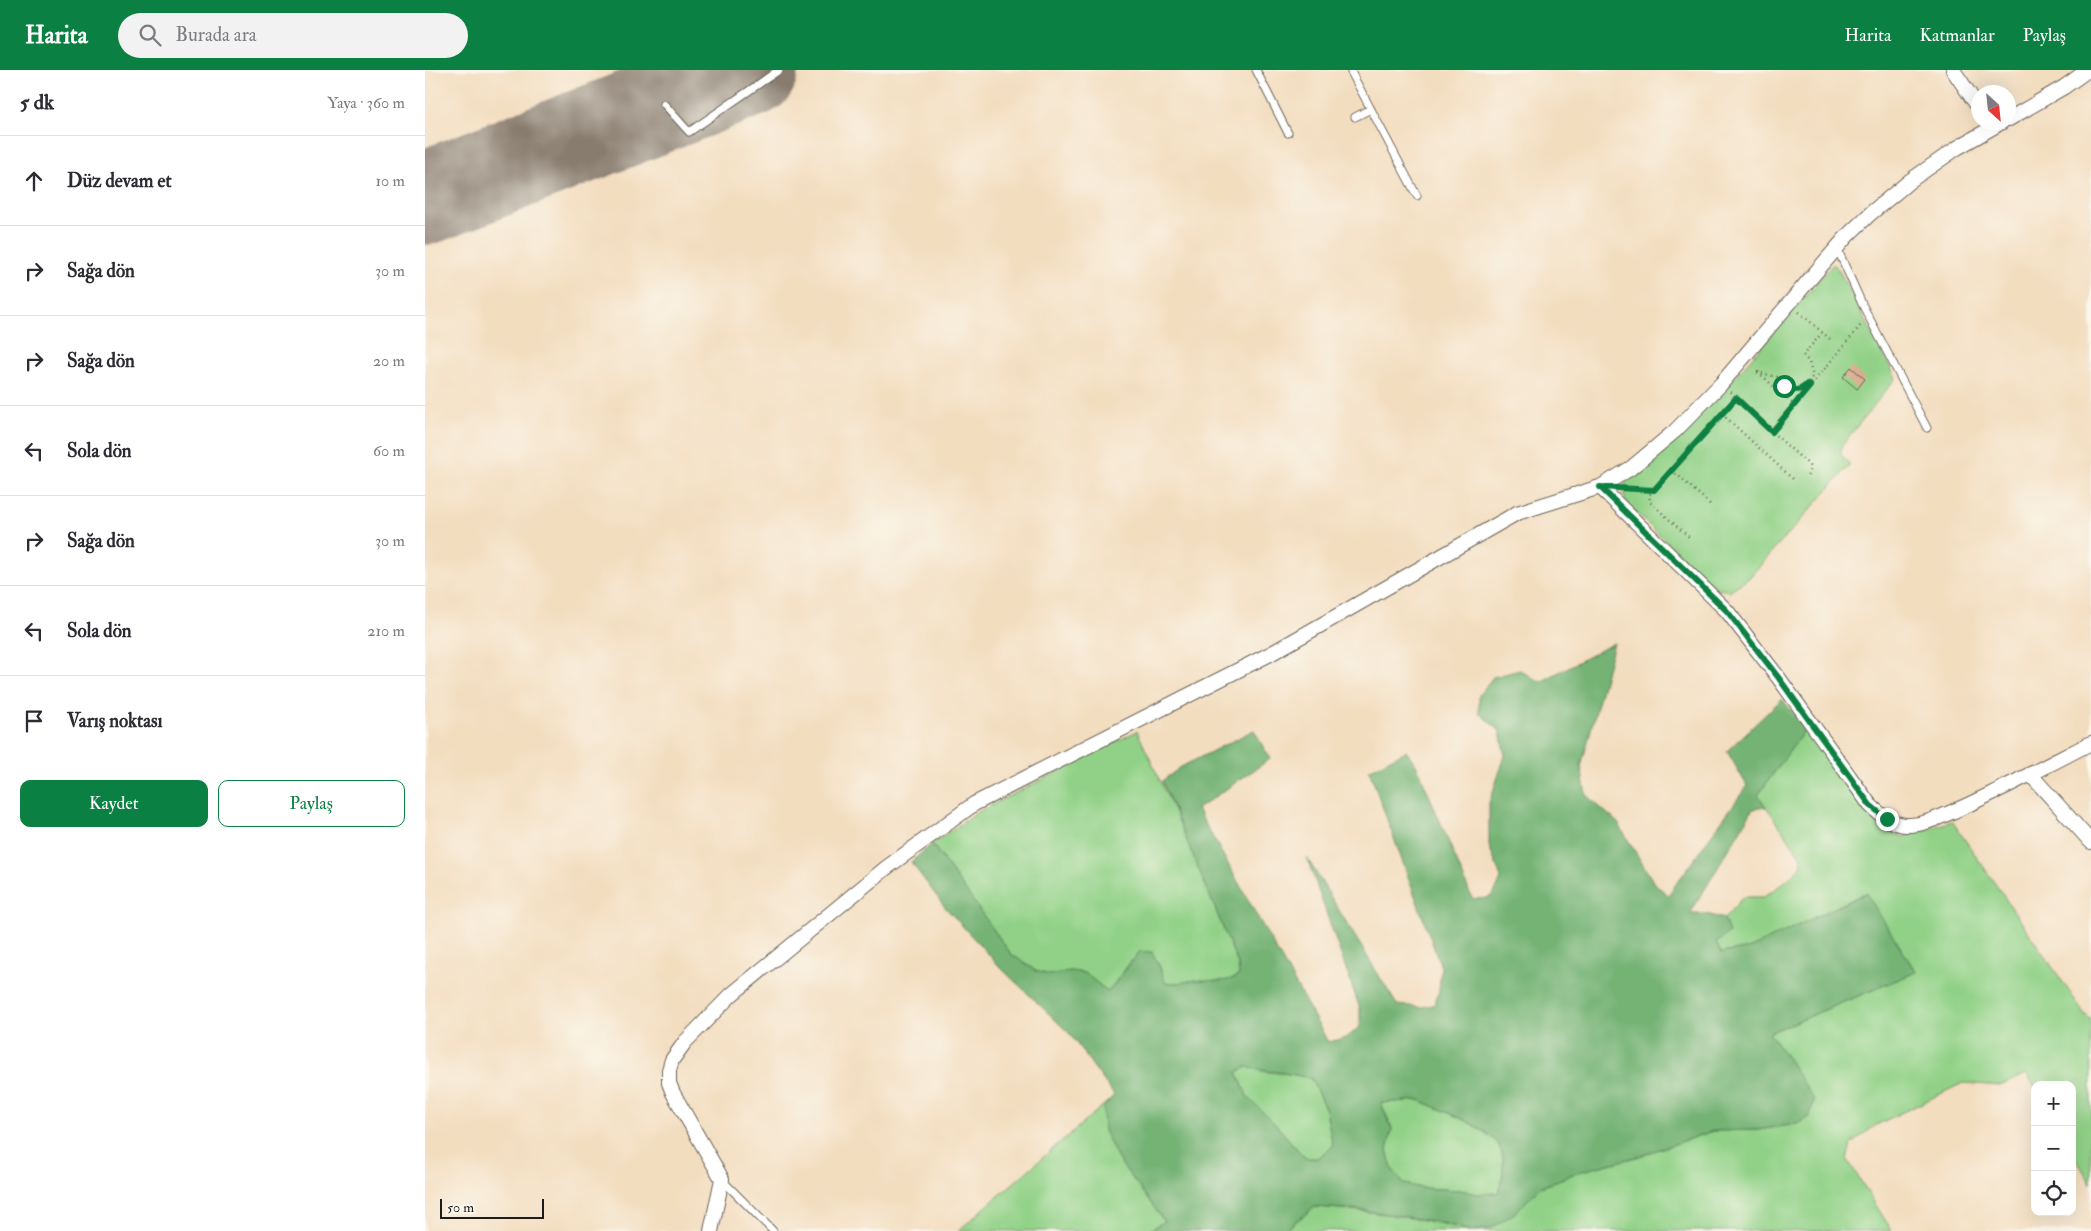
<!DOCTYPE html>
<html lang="tr">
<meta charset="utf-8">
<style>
:root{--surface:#fff;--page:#f2f2f3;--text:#2b2b33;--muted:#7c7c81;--line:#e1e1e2;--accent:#0b8043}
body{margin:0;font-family:"IM FELL Double Pica",serif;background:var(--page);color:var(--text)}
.controls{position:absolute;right:15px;bottom:15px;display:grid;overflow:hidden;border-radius:10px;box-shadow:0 5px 20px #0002}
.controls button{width:45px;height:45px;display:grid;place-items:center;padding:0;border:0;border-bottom:1px solid var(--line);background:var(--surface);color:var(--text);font:25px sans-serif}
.compass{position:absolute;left:1546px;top:15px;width:45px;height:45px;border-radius:50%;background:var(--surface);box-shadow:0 5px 20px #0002;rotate:153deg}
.scale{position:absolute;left:15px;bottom:12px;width:104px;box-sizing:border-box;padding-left:5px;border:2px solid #1c1c1c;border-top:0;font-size:14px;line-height:18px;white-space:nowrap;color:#1c1c1c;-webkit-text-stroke:4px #fbf7ec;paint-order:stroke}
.stop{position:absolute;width:15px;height:15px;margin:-11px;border:4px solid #0b8043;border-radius:50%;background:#fff}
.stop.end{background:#0b8043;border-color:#fff;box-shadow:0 1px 5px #0008}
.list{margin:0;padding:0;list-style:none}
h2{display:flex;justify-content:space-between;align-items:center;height:65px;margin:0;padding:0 20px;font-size:21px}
h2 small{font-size:16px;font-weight:400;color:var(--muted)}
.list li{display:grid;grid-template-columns:32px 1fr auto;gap:15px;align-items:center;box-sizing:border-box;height:90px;padding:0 20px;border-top:1px solid var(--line)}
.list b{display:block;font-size:19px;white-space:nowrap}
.list em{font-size:16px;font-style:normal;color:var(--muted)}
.actions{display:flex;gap:10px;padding:15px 20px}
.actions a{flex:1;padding:11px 0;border:1px solid var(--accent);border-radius:10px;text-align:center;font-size:18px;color:var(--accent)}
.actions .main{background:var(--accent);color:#fff}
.icon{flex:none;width:28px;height:28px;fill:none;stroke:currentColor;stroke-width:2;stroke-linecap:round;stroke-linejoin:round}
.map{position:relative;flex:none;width:1666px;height:1161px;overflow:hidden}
header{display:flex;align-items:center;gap:30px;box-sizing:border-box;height:70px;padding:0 25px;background:var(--accent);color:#fff}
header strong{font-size:24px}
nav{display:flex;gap:28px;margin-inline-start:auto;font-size:18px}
.search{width:350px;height:45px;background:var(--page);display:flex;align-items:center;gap:12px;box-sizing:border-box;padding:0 18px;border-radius:28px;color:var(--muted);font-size:19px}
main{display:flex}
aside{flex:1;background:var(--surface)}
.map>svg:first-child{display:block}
.green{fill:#91d187;stroke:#567652}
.forest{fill:#74b374;stroke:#486848;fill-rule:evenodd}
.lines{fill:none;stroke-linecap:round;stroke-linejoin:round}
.runway{stroke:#887c6e;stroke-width:94}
.building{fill:#daab8c}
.lane-casing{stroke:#676055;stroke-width:9}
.street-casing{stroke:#676055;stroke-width:16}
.path{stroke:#676055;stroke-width:2.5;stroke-dasharray:1 4;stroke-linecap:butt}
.lane{stroke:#fff;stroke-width:7}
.street{stroke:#fff;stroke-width:14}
.route{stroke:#0b8043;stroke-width:6}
</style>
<header>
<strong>Harita</strong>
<div class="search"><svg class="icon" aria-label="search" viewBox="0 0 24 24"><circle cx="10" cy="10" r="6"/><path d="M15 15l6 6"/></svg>Burada ara</div>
<nav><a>Harita</a><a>Katmanlar</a><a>Paylaş</a></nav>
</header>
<main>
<aside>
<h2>5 dk<small>Yaya · 360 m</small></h2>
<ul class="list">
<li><svg class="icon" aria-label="ahead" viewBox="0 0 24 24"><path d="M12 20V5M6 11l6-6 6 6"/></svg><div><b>Düz devam et</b></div><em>10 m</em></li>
<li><svg class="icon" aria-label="right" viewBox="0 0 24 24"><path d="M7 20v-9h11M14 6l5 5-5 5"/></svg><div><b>Sağa dön</b></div><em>30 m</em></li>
<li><svg class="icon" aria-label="right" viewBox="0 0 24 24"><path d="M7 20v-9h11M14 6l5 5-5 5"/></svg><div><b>Sağa dön</b></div><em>20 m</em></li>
<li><svg class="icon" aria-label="left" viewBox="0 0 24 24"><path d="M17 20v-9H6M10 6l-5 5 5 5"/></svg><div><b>Sola dön</b></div><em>60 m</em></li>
<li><svg class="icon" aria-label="right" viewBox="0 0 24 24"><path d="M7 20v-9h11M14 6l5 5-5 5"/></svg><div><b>Sağa dön</b></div><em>30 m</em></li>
<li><svg class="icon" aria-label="left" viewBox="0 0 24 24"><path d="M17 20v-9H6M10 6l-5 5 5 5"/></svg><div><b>Sola dön</b></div><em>210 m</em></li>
<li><svg class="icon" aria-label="arrive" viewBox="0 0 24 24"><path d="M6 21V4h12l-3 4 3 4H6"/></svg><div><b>Varış noktası</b></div></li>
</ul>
<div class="actions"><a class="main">Kaydet</a><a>Paylaş</a></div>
</aside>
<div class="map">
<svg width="1666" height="1161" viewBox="0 0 1666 1161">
<rect width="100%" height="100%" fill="#fbf7ec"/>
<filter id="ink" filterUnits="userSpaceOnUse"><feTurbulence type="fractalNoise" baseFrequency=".02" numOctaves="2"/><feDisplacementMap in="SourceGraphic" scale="10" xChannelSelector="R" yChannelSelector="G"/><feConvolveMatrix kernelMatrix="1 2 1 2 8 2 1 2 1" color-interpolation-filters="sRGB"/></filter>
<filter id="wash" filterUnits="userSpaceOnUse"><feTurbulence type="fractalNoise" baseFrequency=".0096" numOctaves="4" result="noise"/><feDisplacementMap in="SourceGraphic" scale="20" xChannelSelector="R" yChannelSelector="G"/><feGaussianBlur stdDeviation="1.12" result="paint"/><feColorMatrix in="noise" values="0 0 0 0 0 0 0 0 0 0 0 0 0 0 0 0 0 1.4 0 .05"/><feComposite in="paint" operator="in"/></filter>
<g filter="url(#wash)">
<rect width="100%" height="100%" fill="#f3ddbf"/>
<!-- green -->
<path class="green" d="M1408,194L1413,199L1471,308L1417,375L1416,384L1425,395L1324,508L1304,521L1294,519L1282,510L1207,439L1200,430L1198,421L1200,413L1235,383L1305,313Z
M1381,658L1454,757L1477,767L1527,751L1661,946L1666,949V1114L1647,1082V1015H1610V1017L1602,1004L1575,1016L1538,1013L1451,1055L1426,1074L1422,1089L1467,1161H1048L1067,1158L1091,1142L1116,1117L1153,1102L1211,1087L1288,1061L1333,1060L1372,1054L1385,1046L1366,993L1344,963L1491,902L1440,823L1326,878L1296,883L1291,873L1303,863L1299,849L1318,827H1339L1362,810L1377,795L1375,785L1333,725Z
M712,661L758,760L813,894L814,905C801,914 790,910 775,910C761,910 756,915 740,912L734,895L706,891L683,922L660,903L645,901L624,905L611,901L586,884L507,774L553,742Z
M822,997C845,1005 863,1001 886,1009L901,1040L908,1076L892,1088H880L850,1054L822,1026L812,1002Z
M689,1026L693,1089L739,1151L724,1161H533Z
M994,1030C1014,1039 1069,1059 1076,1080C1081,1095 1077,1109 1073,1123L1051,1124L1036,1120L997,1118L979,1114L967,1099L962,1080L967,1058L956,1033Z
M890,1137C943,1141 995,1147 1046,1161H858Z"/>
<!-- forest -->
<path class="forest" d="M1189,573L1156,697L1161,725L1193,753L1229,813L1243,825L1322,716L1302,681L1357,629L1381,658L1333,725L1341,737L1328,739L1265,844H1282L1299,849L1304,863L1291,873L1296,883L1326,878L1441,823L1491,902L1344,963L1366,993L1389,1030L1385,1046L1372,1054L1333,1060L1288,1061L1211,1087L1153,1102L1116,1117L1091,1142L1067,1158L1046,1161L1014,1152L935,1140L890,1137L858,1161H724L739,1151L693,1089L679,1061L678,1038L689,1025L644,963L577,899L519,836L486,792L507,774L586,884L611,901L624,905L645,901L660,903L683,922L715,881L727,882L734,895L740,912C756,915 761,910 775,910C790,910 801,914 814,905L813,894L737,711L756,697L829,660L845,689L772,739L903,972L921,968L935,957V939L882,788L972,935L996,937L1009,935L1014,921L1016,897L944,700L981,681L992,696L1047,828C1066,831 1070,825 1076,808L1064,776V733L1080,686L1075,661L1054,643V625L1068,607L1095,600L1115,612ZM822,997C844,1004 864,1001 886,1009L901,1040L908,1076L892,1088H880L850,1054L822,1026L812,1002ZM994,1030C1014,1039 1069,1059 1076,1080C1081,1094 1077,1109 1073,1123L1051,1124L1036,1120L997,1118L979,1114L967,1099L962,1080L967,1059L956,1033Z"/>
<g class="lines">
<!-- runway -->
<path class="runway" d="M0,128L326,0"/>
</g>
<g id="blocks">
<!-- building -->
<path class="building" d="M1426,297L1440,309L1432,319L1418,307Z"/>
</g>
</g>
<g filter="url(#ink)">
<use href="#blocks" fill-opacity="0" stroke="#676055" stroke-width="1"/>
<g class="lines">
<defs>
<path id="lane" d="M831,0L863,63
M925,0L992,126
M239,34L264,62L354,0
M930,47L946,39
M1412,178L1438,236L1502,358
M297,1110L348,1161"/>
<path id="street" d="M1528,0L1554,38
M1584,49L1639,17L1663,0
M1175,417L1302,541L1353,607L1445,735C1455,745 1467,754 1481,755C1499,756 1519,745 1536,738C1580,718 1623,695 1666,673
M1605,704L1666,772
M286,1161L297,1109L248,1023L244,1013V1000L247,990L260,972L306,925L461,798L549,734L847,583L1092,443L1175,417L1206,398L1250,361L1296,314L1384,210L1423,165L1446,143L1486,110L1532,78L1577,52"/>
</defs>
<!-- lane casing -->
<use href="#lane" class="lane-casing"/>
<!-- street casing -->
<use href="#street" class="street-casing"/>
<!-- path -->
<path class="path" d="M1374,242L1405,269
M1332,302L1352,307L1355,312L1366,320L1379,317L1388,306L1384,292L1378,285L1397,263
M1333,302L1369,335
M1305,322L1347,362L1436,255
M1297,344L1369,410
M1347,362L1384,395L1385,400L1382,407
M1247,400L1286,435
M1199,418L1229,420L1311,328
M1229,420L1224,425L1225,432L1266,469"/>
<!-- lane -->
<use href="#lane" class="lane"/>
<!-- street -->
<use href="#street" class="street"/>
</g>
</g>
<g class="lines" filter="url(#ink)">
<!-- route -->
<path class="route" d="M1359,316C1368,321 1375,322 1382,314L1385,316L1347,362L1311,328L1229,420L1175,417L1302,541L1353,607L1445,735L1462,749"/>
</g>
</svg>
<div class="controls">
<button>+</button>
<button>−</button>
<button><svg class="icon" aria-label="locate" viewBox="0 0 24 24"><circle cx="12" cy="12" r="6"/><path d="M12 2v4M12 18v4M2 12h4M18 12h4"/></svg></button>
</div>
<svg class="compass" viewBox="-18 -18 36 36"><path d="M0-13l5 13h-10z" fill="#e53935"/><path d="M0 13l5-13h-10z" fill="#7c7c81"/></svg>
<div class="scale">50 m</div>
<div class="stop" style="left:1359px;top:316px"></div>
<div class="stop end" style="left:1462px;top:749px"></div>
</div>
</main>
